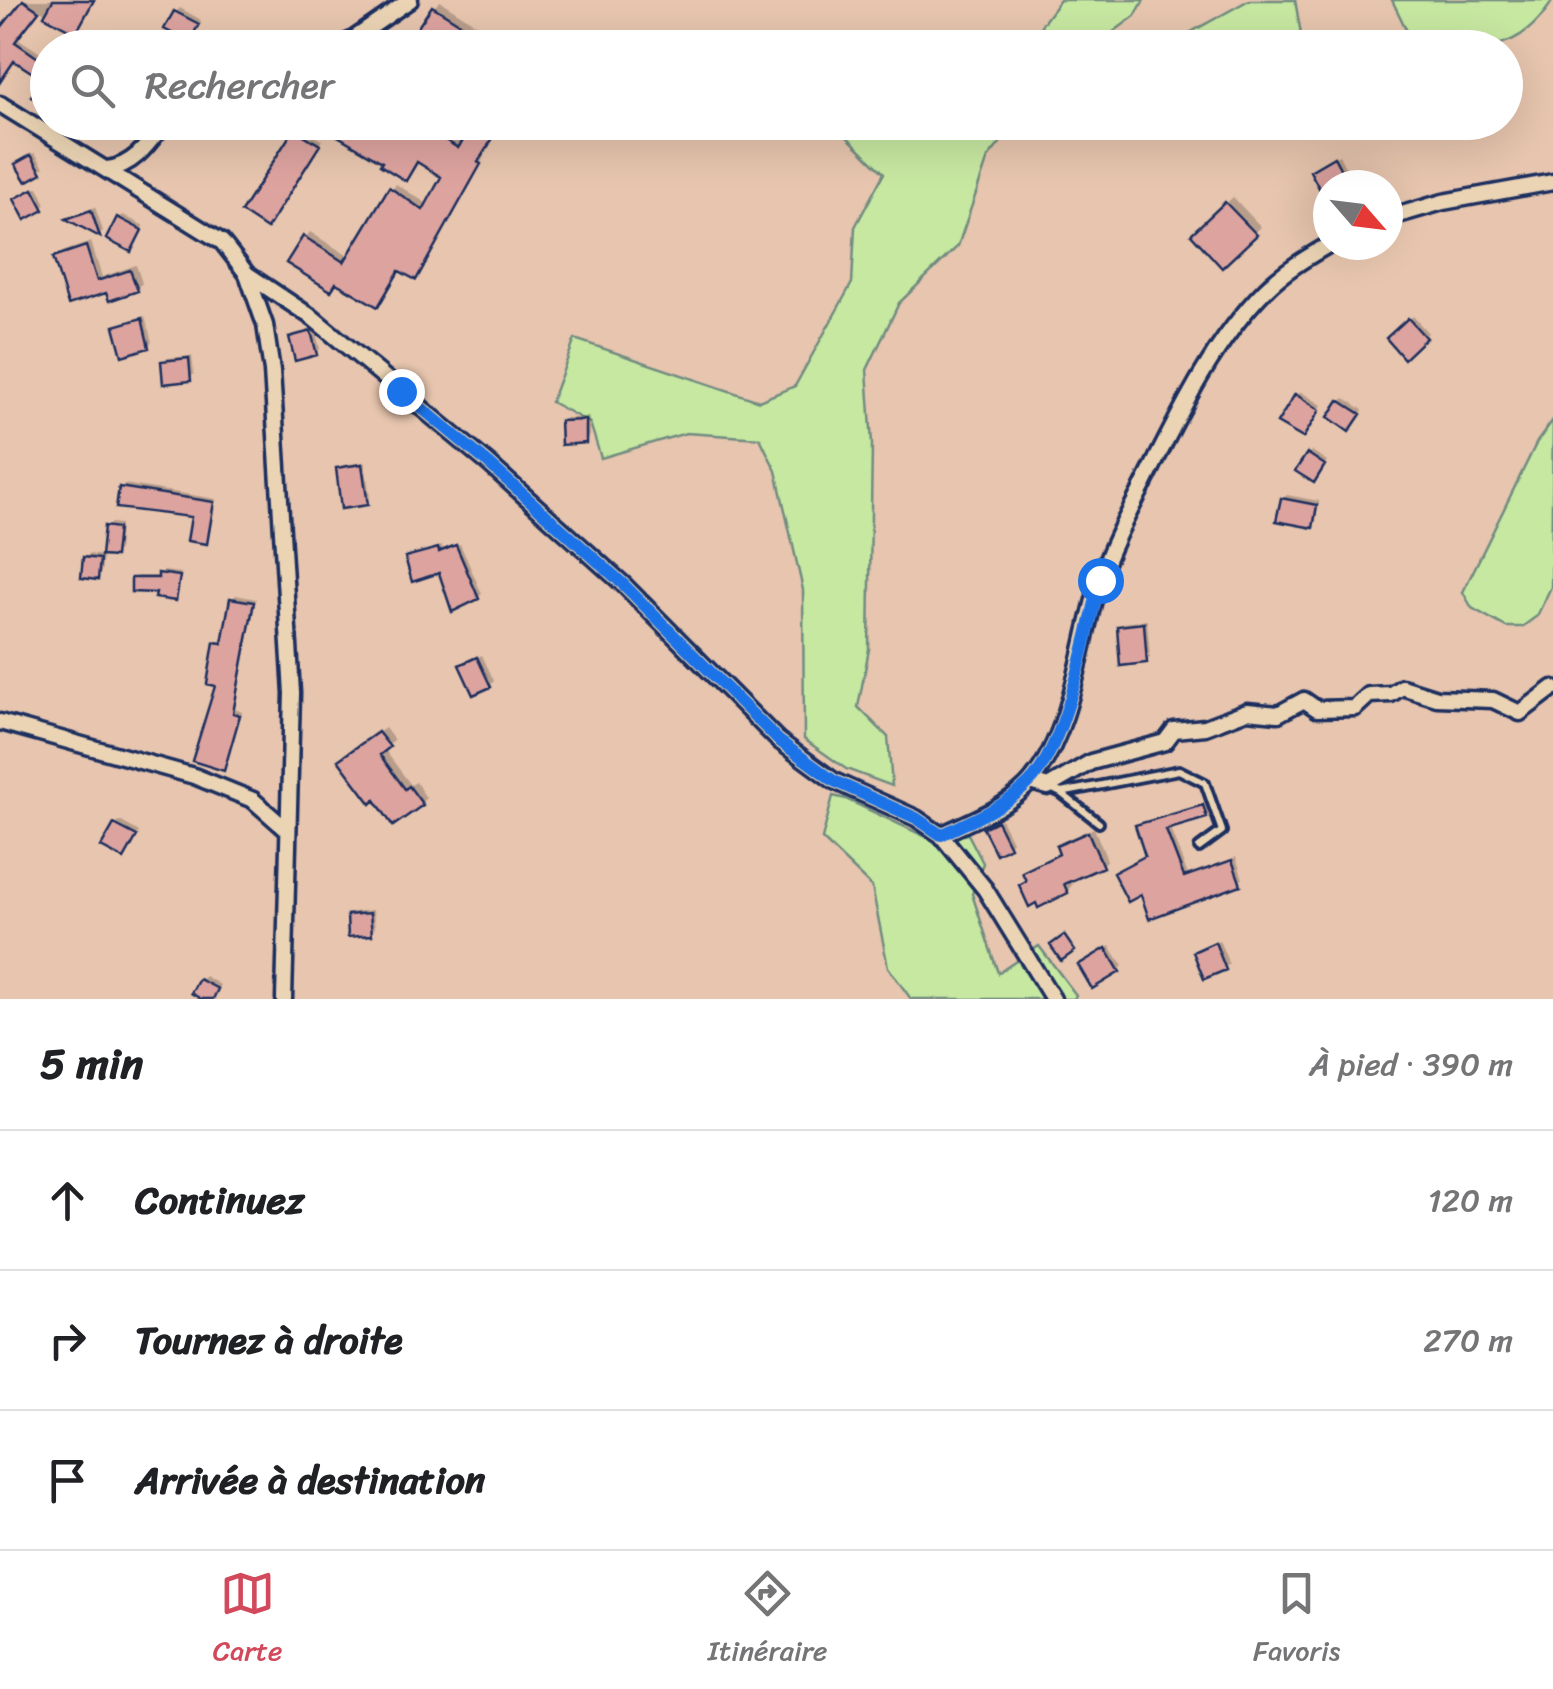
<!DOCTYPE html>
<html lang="fr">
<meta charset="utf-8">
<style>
:root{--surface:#fff;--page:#f6f6f6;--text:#202124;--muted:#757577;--line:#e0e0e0;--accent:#d1495b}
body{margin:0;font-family:Sriracha,sans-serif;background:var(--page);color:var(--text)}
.compass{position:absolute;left:1313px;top:170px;width:90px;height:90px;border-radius:50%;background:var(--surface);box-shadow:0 10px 40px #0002;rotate:118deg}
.stop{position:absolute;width:30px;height:30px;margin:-22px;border:8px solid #1a73e8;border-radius:50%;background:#fff}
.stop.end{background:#1a73e8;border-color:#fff;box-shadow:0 2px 10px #0008}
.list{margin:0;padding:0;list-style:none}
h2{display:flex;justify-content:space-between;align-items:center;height:130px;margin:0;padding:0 40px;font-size:42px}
h2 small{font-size:32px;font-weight:400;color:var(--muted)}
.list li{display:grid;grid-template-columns:65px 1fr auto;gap:30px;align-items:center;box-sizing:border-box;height:140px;padding:0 40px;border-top:2px solid var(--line)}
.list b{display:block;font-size:38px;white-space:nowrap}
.list em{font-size:32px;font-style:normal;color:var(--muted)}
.icon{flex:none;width:55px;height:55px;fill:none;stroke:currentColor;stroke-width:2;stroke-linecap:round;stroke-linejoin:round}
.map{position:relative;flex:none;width:1553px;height:999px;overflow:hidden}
.search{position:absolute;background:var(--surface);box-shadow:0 10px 40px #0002;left:30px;right:30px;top:30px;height:110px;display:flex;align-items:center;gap:25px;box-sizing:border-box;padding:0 35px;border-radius:55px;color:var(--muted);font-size:38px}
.sheet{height:550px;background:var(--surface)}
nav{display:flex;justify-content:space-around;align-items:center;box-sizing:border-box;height:140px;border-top:2px solid var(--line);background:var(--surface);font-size:28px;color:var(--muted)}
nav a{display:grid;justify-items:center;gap:5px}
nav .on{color:var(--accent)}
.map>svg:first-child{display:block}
.green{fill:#c7e8a1;stroke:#718c80;stroke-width:2.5}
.shadow{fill:#0003}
.building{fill:#dda39f;stroke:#1b2f5e;stroke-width:2.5}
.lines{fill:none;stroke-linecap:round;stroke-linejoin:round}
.lane-casing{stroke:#1b2f5e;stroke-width:14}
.street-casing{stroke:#1b2f5e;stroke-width:21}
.lane{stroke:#ebd4b4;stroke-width:6}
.street{stroke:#ebd4b4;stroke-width:14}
.route{stroke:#1a73e8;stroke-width:12}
</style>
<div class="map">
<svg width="1553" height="999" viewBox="0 0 1553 999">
<rect width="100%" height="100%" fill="#e7c5ae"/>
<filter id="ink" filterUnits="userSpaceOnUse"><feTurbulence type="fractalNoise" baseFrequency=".01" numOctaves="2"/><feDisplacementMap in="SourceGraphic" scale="20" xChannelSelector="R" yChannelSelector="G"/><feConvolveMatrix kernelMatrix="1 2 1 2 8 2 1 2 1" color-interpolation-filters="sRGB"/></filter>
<g filter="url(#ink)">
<!-- green -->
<path class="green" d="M1060,0H1144L1135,16L1093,47H1025Z
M1249,0H1295L1301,34L1277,47H1183L1175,41Z
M1392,0H1553C1519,55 1484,48 1425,47L1407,31Z
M833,123H1016L988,158L958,246L899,303L867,370L872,444L869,649L858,707L888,737L892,786L846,769L804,739L803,590L776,471L760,438L686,433L601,458L590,423L551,402L575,339L759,401L795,386L852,283L855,227L884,173Z
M1553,420L1551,587L1537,616L1522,627H1506L1472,608L1463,592L1537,442Z
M833,796L846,799L926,837L968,834L983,863L972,894L998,973L1039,946L1076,995L1074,999H911L888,967L872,887L822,839Z"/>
<!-- shadow -->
<path class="shadow" d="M24,0H94L76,30L38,9L16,37L48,58V104L45,78L15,58L0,68V20L6,25Z
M440,1L490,33L486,39L502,48H450L434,7Z
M180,8L201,20L192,35L176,12Z
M81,36L95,43L93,48H73Z
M325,122H415L428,130L432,122H503L421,272L416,277L400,269L378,304L337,281L305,238L310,232L350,257L396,184L429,205L444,176L419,160L406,178Z
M300,127L322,140L271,222L296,130Z
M35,153L44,167L40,171L22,161Z
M1339,155L1350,177L1339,185H1328V191L1316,167Z
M38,187L46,204L42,208L21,196Z
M1233,197L1261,227L1222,264L1194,234Z
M95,207L103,231L100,234L71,218Z
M123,215L144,226L134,245L119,219Z
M91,242L102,277L136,265L142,283L136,289L108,290L56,258L62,252Z
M145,316L152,342L148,346L116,327Z
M1413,316L1428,333L1404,355L1389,338Z
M315,329L320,349L316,353L292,338Z
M192,356L194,374L190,378L163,362L167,358Z
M1301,392L1322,405L1306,431L1297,396Z
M1345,398L1363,410L1353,424L1341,401Z
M589,417V437L585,441L562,422L566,418Z
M1312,451L1327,461L1317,476L1309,454Z
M365,462L370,498L366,502L338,469L342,465Z
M124,484L216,499L209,538L206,541L194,515L121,488Z
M1287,495L1319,501L1316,521L1312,525L1283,499Z
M111,523L120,524L118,551L114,555L107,527Z
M460,544L482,594L478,597L441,570L407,558L442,546L443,550Z
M89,554L103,556L101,573L97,577L85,558Z
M164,571L181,573L175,598L133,579L136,576H160Z
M236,595L256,599L235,709L242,712L223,769L217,643L225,640L232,599Z
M1147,620L1150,657L1146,661L1119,627L1123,623Z
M482,655L494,681L490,685L466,662Z
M385,728L394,740L384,749L411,785L416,782L426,798L421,803L347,755Z
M1207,802L1210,812L1206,816L1169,826L1188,875L1236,857L1243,879L1151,915L1148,855L1138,826Z
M1001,819L1012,841L1009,845L986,828Z
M120,821L139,832L127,852L116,825Z
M1094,828L1107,860L1102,865L1069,879L1072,885L1067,891L1028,879L1025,873L1061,852L1059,846L1064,841Z
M373,910L375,928L371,932L349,916L353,912Z
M1219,940L1229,964L1225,967L1196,952Z
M1110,946L1123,966L1119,970L1085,961Z
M205,976L220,985L212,999H200L201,980Z"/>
<!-- building -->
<path class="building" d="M23,0L39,11L15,42L47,64L39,77L14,61L0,82V29Z
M53,0H94L76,33L44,16Z
M432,6L499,48H445L416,30Z
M174,11L199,24L189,42L164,29Z
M48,69V107L31,96Z
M314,122H401L422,135L426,128L458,148L475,122H503L478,162L481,164L416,280L399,271L378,307L336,283L331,291L286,263L303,236L344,262L389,187L423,210L441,177L417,162L406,181L380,165L382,162Z
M294,129L320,145L267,229L241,212Z
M31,155L42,173L26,182L15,164Z
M1334,157L1349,185H1328V205L1310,171Z
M33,189L44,210L25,220L14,199Z
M1225,202L1257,235L1222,268L1191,234Z
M91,210L100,237L66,219Z
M117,217L142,230L131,252L106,239Z
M86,246L97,281L130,270L138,291L109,301L106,293L68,305L53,257Z
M142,318L149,348L122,356L114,326Z
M1408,318L1426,338L1404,359L1386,338Z
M311,331L317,355L295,361L289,337Z
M189,358L191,381L163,384L161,361Z
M1295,394L1320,410L1303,438L1277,423Z
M1339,400L1361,414L1349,432L1328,417Z
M586,420V443L561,445L560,421Z
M1307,453L1325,465L1314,483L1295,471Z
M362,464L368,505L341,509L336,468Z
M119,487L214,502L207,544L187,541L191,517L116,508Z
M1281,498L1317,505L1313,528L1276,521Z
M104,526L118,528L115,557L101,556Z
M456,545L479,599L452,612L439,573L412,582L405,557L438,548L439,552Z
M83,557L100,559L98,580L81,578Z
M158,573L180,576L176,601L155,598L156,593L131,592V578H158Z
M230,598L254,602L233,713L240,715L224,771L192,761L215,686L207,684L214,642L222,643Z
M1144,623L1147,663L1120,666L1117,626Z
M477,657L491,687L473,695L459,665Z
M378,732L390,747L380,755L405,789L409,786L423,805L393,826L375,800L371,804L338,760Z
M1203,805L1207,818L1166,830L1184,877L1232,860L1241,885L1149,919L1141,895L1128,902L1113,873L1145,856L1135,825Z
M997,821L1010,847L996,854L983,828Z
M114,824L137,836L124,859L101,847Z
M1088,832L1103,867L1064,884L1068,893L1038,908L1036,903L1029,907L1019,885L1026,881L1022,872L1059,854L1056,846Z
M370,913L372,935L348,937L347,915Z
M1064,935L1075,951L1061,961L1050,945Z
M1215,942L1226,970L1204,979L1193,952Z
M1106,948L1120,972L1092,989L1078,965Z
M199,979L218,989L213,999H201L191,993Z"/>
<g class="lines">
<defs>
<path id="lane" d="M1049,787L1061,793L1179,770L1205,783L1222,831L1199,848
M1061,793L1099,823"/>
<path id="street" d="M333,48L352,40L410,0
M0,104L222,242L247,274L265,325L272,371L292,693L284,999
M107,169C134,166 149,143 165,122
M1388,218L1443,202L1553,182
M247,274L313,318L488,463L623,584L778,740L834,781L916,818L941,835L985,889L1053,999
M0,722L194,776L253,800L288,831
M1031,782L1048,787L1091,762L1165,742L1174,730L1205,727L1247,711L1278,714L1304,700L1317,709L1355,708L1369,695L1391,694L1402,687L1437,698L1493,700L1520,713L1553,688
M941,835C971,820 1010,807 1032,780C1074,728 1080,641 1100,579C1111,545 1129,513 1145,482C1178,416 1213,342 1266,289C1284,271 1306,258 1328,245"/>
</defs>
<!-- lane casing -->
<use href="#lane" class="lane-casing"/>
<!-- street casing -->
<use href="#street" class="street-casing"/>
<!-- lane -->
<use href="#lane" class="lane"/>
<!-- street -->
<use href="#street" class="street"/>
</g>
</g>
<g class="lines" filter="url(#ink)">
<!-- route -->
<path class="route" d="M401,391L488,463L623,584L778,740L834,781L916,818L941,835C972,820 1003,808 1028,784C1065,750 1088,630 1100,580"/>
</g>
</svg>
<svg class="compass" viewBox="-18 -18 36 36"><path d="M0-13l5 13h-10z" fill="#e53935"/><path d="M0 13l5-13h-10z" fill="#757577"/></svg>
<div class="stop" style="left:1100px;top:580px"></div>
<div class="stop end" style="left:401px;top:391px"></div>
<div class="search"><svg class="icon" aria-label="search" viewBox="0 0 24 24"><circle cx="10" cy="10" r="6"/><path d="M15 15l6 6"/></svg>Rechercher</div>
</div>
<section class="sheet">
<h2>5 min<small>À pied · 390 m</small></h2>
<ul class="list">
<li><svg class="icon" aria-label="ahead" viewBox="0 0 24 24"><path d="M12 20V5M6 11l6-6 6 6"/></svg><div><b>Continuez</b></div><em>120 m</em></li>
<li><svg class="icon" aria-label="right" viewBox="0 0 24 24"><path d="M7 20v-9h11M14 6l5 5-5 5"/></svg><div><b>Tournez à droite</b></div><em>270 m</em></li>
<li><svg class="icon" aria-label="arrive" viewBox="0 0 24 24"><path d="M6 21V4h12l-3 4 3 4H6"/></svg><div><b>Arrivée à destination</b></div></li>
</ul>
</section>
<nav>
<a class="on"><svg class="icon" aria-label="map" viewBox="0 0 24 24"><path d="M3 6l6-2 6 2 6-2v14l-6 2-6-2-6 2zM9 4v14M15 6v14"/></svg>Carte</a>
<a><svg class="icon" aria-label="directions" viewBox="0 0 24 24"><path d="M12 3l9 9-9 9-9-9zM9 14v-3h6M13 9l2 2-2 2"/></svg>Itinéraire</a>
<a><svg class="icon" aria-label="saved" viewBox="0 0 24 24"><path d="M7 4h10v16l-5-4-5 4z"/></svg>Favoris</a>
</nav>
